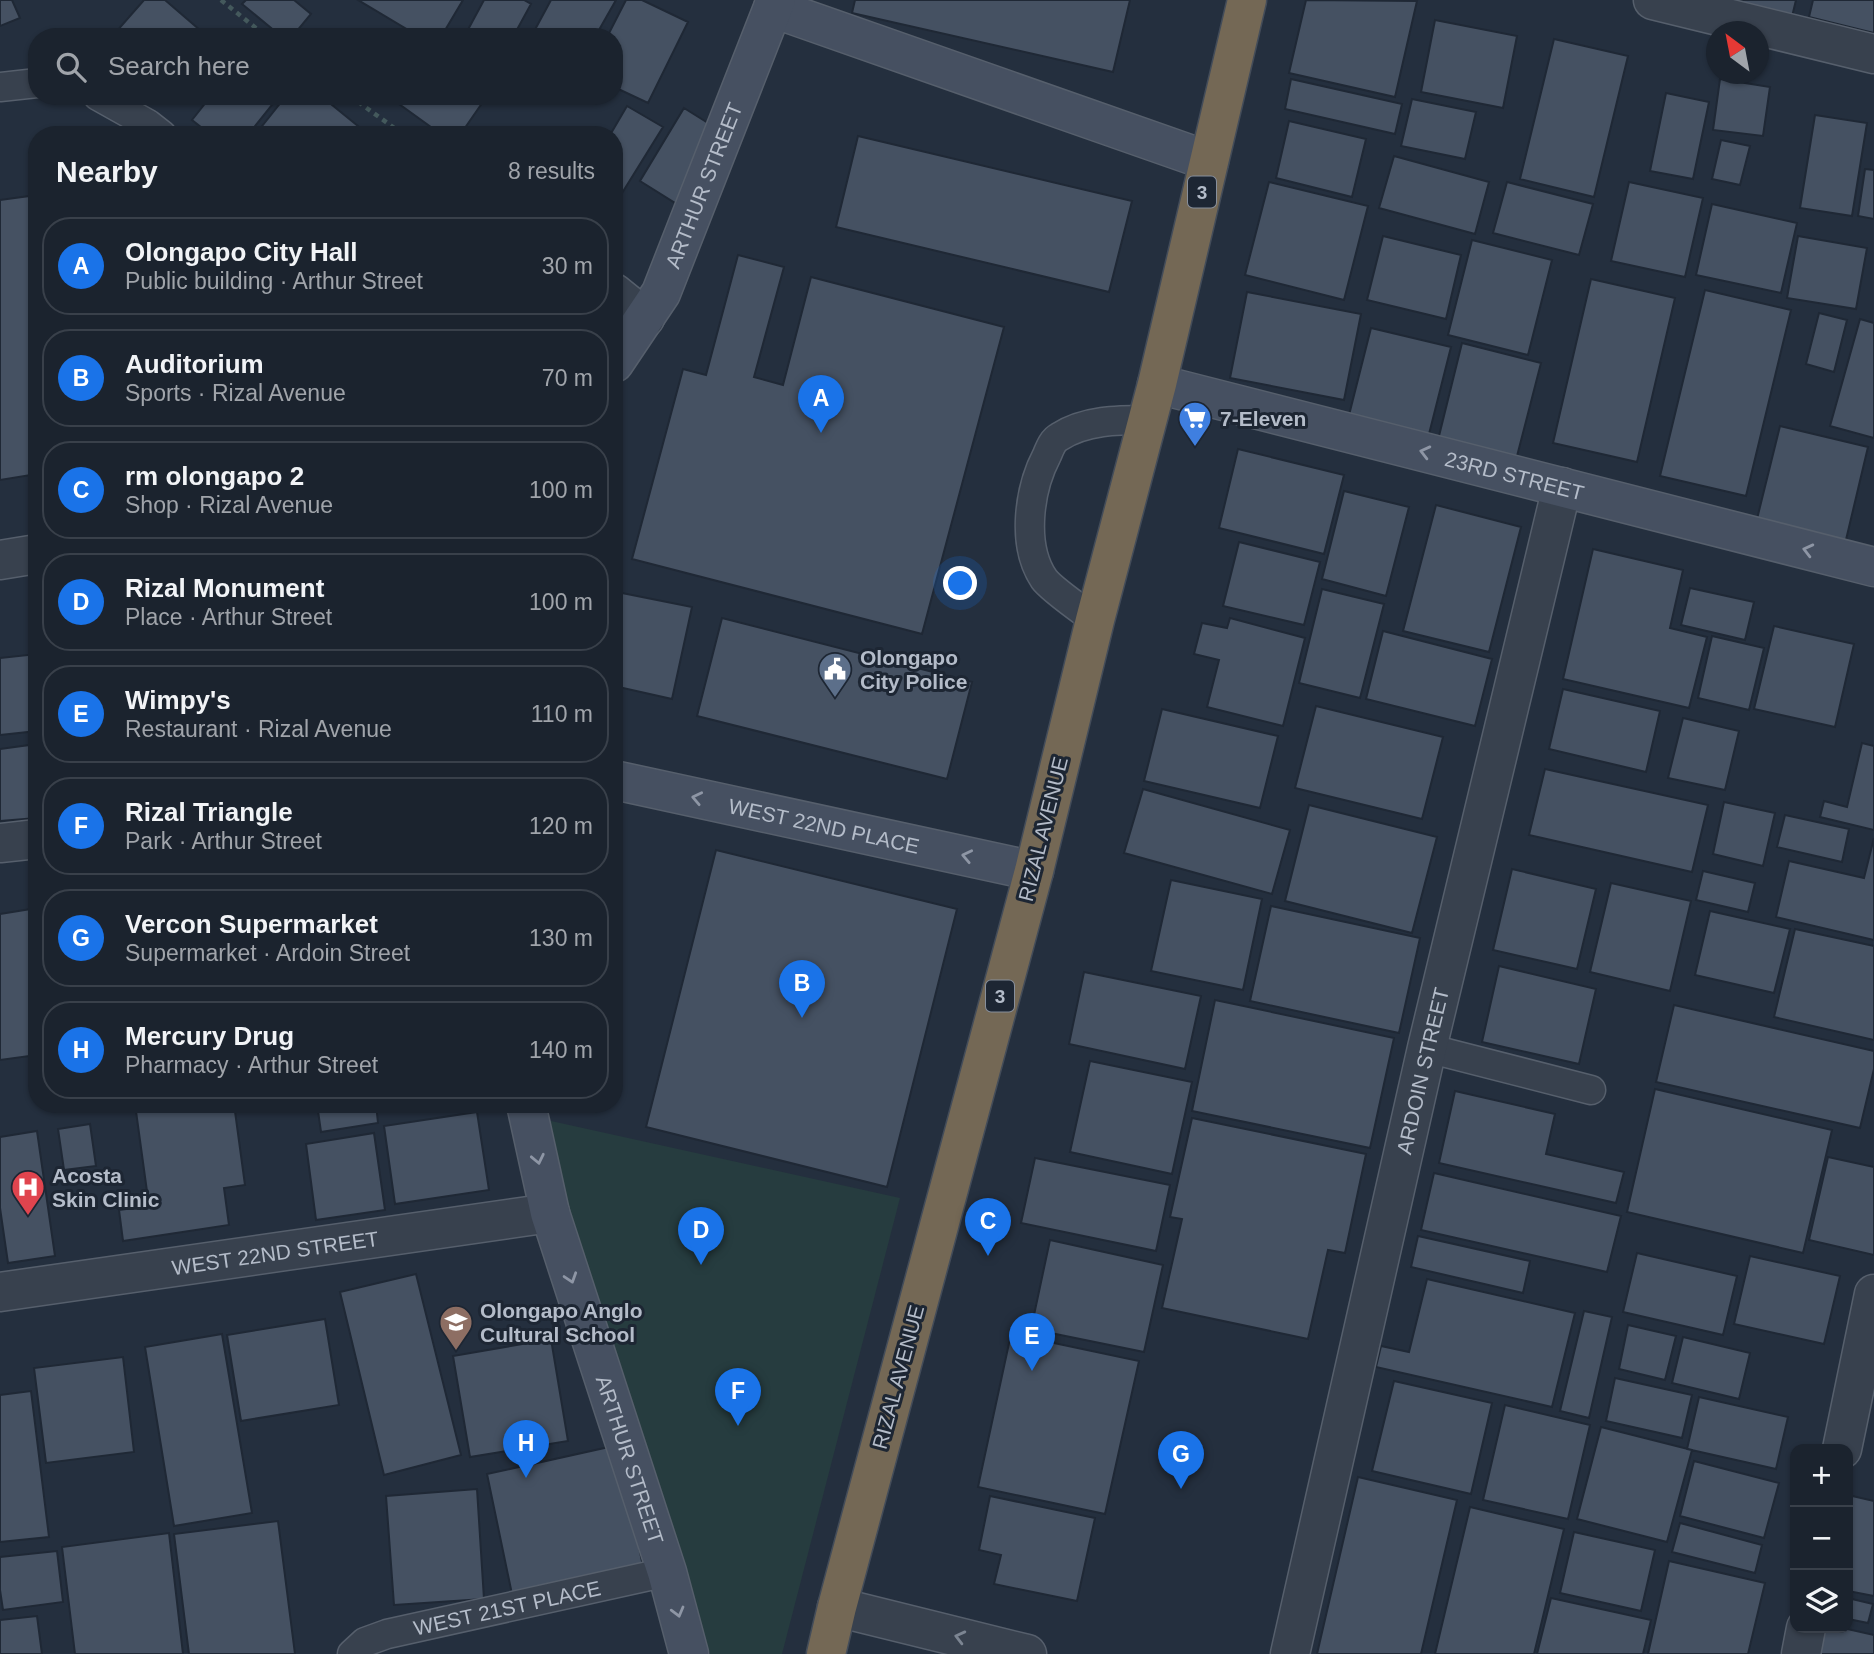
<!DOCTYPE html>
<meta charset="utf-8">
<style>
:root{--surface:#1b232e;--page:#242b36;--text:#f1f3f6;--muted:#a0a4aa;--line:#39404a;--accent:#1a73e8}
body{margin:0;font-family:Helvetica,sans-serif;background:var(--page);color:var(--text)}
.controls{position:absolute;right:21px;bottom:21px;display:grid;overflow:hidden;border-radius:14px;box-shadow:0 2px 5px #0004}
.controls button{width:63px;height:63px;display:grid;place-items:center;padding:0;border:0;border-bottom:2px solid var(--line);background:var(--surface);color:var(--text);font:35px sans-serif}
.compass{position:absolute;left:1706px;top:21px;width:63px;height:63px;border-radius:50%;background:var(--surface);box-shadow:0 2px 5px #0004;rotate:328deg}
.you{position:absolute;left:961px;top:584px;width:24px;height:24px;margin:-18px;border:5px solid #fff;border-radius:50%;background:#1a73e8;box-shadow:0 0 0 10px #1a73e833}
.badge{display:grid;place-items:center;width:46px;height:46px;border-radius:50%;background:var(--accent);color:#fff;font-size:23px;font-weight:700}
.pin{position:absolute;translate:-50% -58px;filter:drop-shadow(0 2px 4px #0008)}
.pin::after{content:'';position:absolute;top:37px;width:24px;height:21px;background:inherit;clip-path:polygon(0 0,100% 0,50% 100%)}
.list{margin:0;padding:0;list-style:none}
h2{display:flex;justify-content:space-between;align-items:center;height:91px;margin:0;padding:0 28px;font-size:30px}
h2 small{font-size:23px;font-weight:400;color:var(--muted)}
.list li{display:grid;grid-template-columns:46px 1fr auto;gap:21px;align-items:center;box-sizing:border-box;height:98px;margin:0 14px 14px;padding:0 14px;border:2px solid var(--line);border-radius:28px}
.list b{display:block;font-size:26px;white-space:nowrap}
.list p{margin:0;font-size:23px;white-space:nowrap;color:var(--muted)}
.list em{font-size:23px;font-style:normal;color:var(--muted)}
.icon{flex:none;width:38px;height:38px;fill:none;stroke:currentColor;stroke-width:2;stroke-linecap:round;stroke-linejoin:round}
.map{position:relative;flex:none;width:1874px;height:1654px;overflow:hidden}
.search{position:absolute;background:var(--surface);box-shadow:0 2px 5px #0004;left:28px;top:28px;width:595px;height:77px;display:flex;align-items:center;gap:18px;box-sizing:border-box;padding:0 24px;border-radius:28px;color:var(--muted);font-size:26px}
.panel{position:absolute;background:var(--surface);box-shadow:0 2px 5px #0004;left:28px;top:126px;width:595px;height:987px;border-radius:28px}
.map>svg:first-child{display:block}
.park{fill:#263c3f}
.building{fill:#455162;stroke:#1f2835;stroke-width:2}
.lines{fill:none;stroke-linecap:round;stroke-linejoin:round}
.lane-casing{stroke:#565f6c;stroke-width:31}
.street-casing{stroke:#565f6c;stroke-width:41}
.secondary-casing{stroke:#565f6c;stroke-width:41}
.highway-casing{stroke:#434c59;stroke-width:41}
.path{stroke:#44595c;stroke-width:4.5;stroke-dasharray:5 5;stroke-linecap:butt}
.lane{stroke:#38414e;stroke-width:28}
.street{stroke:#38414e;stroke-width:38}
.secondary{stroke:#465061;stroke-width:38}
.highway{stroke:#746855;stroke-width:38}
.oneway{stroke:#8e96a5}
.oneway2{stroke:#7c8592}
.labels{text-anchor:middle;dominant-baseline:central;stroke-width:6;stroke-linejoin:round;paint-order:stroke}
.shield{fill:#1d2633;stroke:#878f9c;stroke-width:2}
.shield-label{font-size:19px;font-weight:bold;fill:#b4bcc9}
.street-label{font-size:21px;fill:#b4bcc9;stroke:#1d2633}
.poi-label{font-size:21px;font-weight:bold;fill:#b4bcc9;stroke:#1d2633;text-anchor:start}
</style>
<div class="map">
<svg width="1874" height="1654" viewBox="0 0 1874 1654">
<rect width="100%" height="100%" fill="#242f3e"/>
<!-- park -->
<path class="park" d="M533,1117L900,1198L782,1654H710Z"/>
<!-- building -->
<path class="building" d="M0,0H12L20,18L0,26Z
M144,0H165L208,37H120L115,33Z
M246,0H294L311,14L292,37H282L242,4Z
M358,0H463L441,37H420Z
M484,0H524L531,4L513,37H464Z
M551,0H616L595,37H531Z
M626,0H642L688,22L648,103L614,87V37H607Z
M855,0H1130L1113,72L852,13Z
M1306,0L1417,1L1395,97L1289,73Z
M1705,0H1796L1791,21Z
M1813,0H1874V33L1809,17Z
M1435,20L1517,36L1503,108L1421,92Z
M1554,39L1628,56L1594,197L1520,179Z
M1291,79L1402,104L1395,134L1285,109Z
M1720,79L1770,87L1763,136L1713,130Z
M1666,93L1709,102L1693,179L1650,171Z
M211,96H279L248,135H211L192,120Z
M286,96H321L369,135H255Z
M388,96H487L460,135H442Z
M1412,99L1476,112L1465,159L1401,146Z
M627,106L663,127L614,206V135H610Z
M684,108L724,133L680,206L640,181Z
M1815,115L1867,123L1852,216L1800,208Z
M1289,121L1366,139L1352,197L1276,178Z
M858,136L1132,201L1109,292L836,227Z
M1721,140L1750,146L1740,185L1712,179Z
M1394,156L1489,182L1475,234L1379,208Z
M1865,169L1874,170V219L1858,216Z
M1269,182L1368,206L1344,300L1245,275Z
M1507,182L1593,204L1579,255L1493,233Z
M1629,182L1703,198L1685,277L1611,261Z
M37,195V474L0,480V200Z
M1712,204L1797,223L1781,293L1696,275Z
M1383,236L1461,255L1446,319L1367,300Z
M1798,236L1867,248L1856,309L1787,298Z
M1472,240L1552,260L1528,355L1448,335Z
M738,255L784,267L754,377L783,385L811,277L1004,327L922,634L632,559L683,369L706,375Z
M1591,279L1675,298L1637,462L1553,443Z
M1705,290L1791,310L1746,496L1660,476Z
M1247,292L1361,314L1344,400L1230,378Z
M1819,313L1847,320L1834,372L1806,364Z
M1860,319L1874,323V438L1830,426Z
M1371,328L1451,347L1427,442L1347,423Z
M1462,343L1541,363L1516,460L1438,440Z
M1780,426L1868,447L1845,544L1756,523Z
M1238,449L1344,475L1324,554L1219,528Z
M1344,491L1409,507L1386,596L1322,579Z
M1436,505L1521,527L1489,652L1403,631Z
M1239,542L1320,562L1304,625L1223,606Z
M1593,549L1683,570L1670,628L1707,637L1689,708L1563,679Z
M1690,588L1754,602L1745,640L1681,625Z
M1322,589L1384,604L1360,698L1299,683Z
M617,592L692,607L672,699L614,686V604Z
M722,618L972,682L947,779L697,716Z
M1230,618L1305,638L1283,726L1207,707L1219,660L1194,654L1202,623L1227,628Z
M1774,626L1854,644L1835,727L1754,709Z
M1383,631L1492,659L1475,726L1366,699Z
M1712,636L1764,648L1749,710L1698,698Z
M37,654V731L0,735V658Z
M1563,689L1660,711L1646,772L1549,749Z
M1316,706L1443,737L1422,819L1295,788Z
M1162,709L1278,736L1260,808L1144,781Z
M1683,718L1739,731L1725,790L1668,778Z
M1862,743L1874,746V830L1820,817L1824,801L1847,807Z
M37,744V818L0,821V749Z
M1545,769L1708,805L1692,872L1529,835Z
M1143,789L1290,830L1272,894L1124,853Z
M1724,802L1775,813L1763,866L1713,854Z
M1309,805L1437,837L1412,933L1285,901Z
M1785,815L1849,829L1842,862L1777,847Z
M1874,838V940L1776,917L1789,861L1864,878Z
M716,850L957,909L887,1187L646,1127Z
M1512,869L1596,889L1577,969L1493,950Z
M1703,871L1755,883L1748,912L1696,900Z
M1171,880L1262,899L1243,990L1151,971Z
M1611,883L1691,901L1670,991L1590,972Z
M1271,906L1420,938L1399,1033L1250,1001Z
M37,908V1055L0,1060V914Z
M1710,911L1790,929L1774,993L1695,975Z
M1795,929L1874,946V1040L1774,1017Z
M1499,966L1596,989L1579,1064L1482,1042Z
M1084,972L1201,996L1185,1069L1069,1044Z
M1215,1000L1394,1038L1370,1148L1192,1111Z
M1674,1005L1874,1051V1069L1860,1128L1656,1082Z
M1090,1061L1192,1082L1172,1174L1070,1152Z
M1655,1089L1832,1130L1803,1253L1627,1212Z
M1455,1091L1555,1114L1546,1154L1624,1172L1616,1203L1439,1163Z
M135,1104H234L245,1185L224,1188L229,1225L123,1241L119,1210L149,1206Z
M317,1104H376L378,1123L321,1132Z
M477,1112L489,1190L395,1204L384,1126Z
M1192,1118L1366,1154L1345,1253L1328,1250L1308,1339L1162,1308L1182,1219L1170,1217Z
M90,1124L96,1166L64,1170L58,1129Z
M37,1131L55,1256L8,1263L0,1208V1137Z
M374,1133L385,1210L316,1220L306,1144Z
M1828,1157L1874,1167V1255L1809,1240Z
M1035,1158L1170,1185L1156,1251L1021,1223Z
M1434,1173L1621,1216L1607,1272L1421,1230Z
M1418,1236L1530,1261L1523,1293L1411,1267Z
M1050,1240L1163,1265L1144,1352L1031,1329Z
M1637,1253L1737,1276L1723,1335L1623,1312Z
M1750,1256L1840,1276L1824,1344L1734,1324Z
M416,1274L461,1455L384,1475L340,1292Z
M1427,1279L1575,1313L1552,1407L1376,1367L1381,1346L1409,1352Z
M1584,1311L1612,1317L1589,1418L1560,1411Z
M325,1319L339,1405L241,1421L227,1335Z
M1628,1325L1676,1336L1665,1380L1619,1369Z
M222,1334L252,1513L174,1526L145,1347Z
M1011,1334L1139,1361L1105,1514L978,1487Z
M1683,1337L1750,1353L1739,1399L1672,1383Z
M551,1339L568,1441L470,1457L453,1356Z
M123,1357L134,1452L46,1463L34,1368Z
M1615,1378L1692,1395L1682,1438L1606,1421Z
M1394,1381L1492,1403L1471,1494L1372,1471Z
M31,1391L49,1537L0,1542V1395Z
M1699,1397L1788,1417L1776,1469L1687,1449Z
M1505,1405L1590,1425L1568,1519L1483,1500Z
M1601,1427L1692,1450L1667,1542L1577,1519Z
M618,1445L644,1571L513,1599L487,1474Z
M1694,1461L1779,1483L1764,1538L1680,1516Z
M1358,1477L1457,1500L1421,1654H1317Z
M477,1489L484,1599L394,1605L386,1496Z
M1848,1495L1874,1501V1596L1848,1591Z
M990,1496L1095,1518L1077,1601L994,1584L1001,1555L979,1550Z
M1470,1507L1564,1529L1534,1654H1435Z
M278,1521L295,1654H189L174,1534Z
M1680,1523L1762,1545L1755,1573L1672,1552Z
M1574,1532L1655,1550L1641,1611L1560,1593Z
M169,1533L183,1654H75L62,1547Z
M57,1551L63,1602L3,1610L0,1590V1557Z
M1669,1561L1765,1583L1748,1654H1648Z
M1551,1598L1651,1620L1643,1654H1537Z
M1852,1599L1873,1604L1868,1623L1848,1619Z
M37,1616L42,1654H0V1620Z
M1821,1628H1843L1874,1635V1654H1815Z"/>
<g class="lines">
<defs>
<g id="lane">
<path d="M0,87L37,83"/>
<path d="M98,96L148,124L162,135"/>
<path d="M1095,620C1083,611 1051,589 1044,579C1021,545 1029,489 1047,455C1050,448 1053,440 1059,437C1085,420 1118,420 1148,420"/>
<path d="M1427,1048L1591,1090"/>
<path id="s1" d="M352,1654L365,1642L387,1634L667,1572"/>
</g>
<g id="street">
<path d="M1653,0L1874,54"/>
<path d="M614,293L645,318"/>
<path d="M0,560L37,554"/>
<path d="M0,843L37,839"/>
<path id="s2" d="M0,1292L550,1213"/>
<path d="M1842,1449L1874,1294"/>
<path d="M837,1607L1027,1654"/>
<path id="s3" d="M1290,1654L1427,1048L1562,487"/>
<path d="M1801,1654L1806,1628"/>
</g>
<g id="secondary">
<path d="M773,8L1209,161"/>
<path id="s4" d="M614,363L661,293L776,0"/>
<path id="s5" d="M1157,384L1874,567"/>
<path id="s6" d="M614,780L1034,871"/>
<path id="s7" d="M526,1104L550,1213L667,1572L689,1654"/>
</g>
<path id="highway" d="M826,1654L837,1607L1034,871L1095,620L1157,384L1247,0"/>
</defs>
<!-- lane casing -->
<use href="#lane" class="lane-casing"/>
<!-- street casing -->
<use href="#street" class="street-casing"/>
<!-- secondary casing -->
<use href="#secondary" class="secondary-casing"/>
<!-- highway casing -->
<use href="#highway" class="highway-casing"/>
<!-- path -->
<path class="path" d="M221,0L267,37
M350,96L404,135"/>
<!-- lane -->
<use href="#lane" class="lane"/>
<!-- street -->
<use href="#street" class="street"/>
<!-- secondary -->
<use href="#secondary" class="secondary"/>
<!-- highway -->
<use href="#highway" class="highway"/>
</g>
<!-- one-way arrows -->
<defs><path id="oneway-chevron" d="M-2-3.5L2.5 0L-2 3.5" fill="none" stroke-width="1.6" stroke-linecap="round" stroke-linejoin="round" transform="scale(1.75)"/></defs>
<g class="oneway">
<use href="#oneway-chevron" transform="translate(1425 452) rotate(-166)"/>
<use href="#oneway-chevron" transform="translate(1808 550) rotate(-166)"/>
<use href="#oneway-chevron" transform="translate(697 798) rotate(-168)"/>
<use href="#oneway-chevron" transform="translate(967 856) rotate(-168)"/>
<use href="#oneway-chevron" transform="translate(538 1159) rotate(78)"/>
<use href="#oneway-chevron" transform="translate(571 1278) rotate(72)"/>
<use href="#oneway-chevron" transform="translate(678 1612) rotate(75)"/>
</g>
<use class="oneway2" href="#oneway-chevron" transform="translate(960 1637) rotate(-166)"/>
<!-- icons -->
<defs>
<symbol id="supermarket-pin" viewBox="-11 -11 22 30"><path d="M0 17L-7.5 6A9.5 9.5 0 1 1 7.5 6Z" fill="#3f7fe0" stroke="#1d2633"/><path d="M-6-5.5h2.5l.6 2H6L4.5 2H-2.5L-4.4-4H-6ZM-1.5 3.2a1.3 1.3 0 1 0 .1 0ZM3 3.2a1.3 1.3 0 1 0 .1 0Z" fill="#fff"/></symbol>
<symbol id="civic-pin" viewBox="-11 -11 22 30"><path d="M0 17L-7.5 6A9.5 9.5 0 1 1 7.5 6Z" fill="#5c6f8a" stroke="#1d2633"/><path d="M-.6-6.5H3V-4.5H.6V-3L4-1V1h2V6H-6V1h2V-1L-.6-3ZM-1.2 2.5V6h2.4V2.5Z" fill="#fff"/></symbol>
<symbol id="hospital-pin" viewBox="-11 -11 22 30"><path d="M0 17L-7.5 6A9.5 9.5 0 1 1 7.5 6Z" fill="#e0444e" stroke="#1d2633"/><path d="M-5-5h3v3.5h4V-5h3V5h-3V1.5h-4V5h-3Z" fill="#fff"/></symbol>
<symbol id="school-pin" viewBox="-11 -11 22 30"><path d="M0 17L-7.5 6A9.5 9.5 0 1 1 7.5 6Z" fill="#8d6e63" stroke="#1d2633"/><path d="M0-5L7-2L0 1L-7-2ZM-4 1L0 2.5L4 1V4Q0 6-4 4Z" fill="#fff"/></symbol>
</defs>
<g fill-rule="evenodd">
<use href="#supermarket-pin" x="1176" y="399" width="38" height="52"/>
<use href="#civic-pin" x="816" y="650" width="38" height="52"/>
<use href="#hospital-pin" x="9" y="1168" width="38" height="52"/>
<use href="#school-pin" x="437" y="1303" width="38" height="52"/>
</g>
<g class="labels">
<!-- shield labels -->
<g class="shield">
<rect x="1188" y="176.5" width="28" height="31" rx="5"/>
<rect x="986" y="980.5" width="28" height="31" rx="5"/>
</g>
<g class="shield-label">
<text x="1202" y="192">3</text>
<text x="1000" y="996">3</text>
</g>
<!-- street labels -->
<g class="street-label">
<text stroke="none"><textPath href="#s4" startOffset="200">ARTHUR STREET</textPath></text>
<text stroke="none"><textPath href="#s5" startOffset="369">23RD STREET</textPath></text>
<text stroke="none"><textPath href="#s6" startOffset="215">WEST 22ND PLACE</textPath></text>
<text transform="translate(1043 829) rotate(-76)">RIZAL AVENUE</text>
<text stroke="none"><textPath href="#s3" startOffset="598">ARDOIN STREET</textPath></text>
<text stroke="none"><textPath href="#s2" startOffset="278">WEST 22ND STREET</textPath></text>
<text transform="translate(898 1377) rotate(-75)">RIZAL AVENUE</text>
<text stroke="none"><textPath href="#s7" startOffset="371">ARTHUR STREET</textPath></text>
<text stroke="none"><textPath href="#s1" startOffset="164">WEST 21ST PLACE</textPath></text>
</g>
<!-- poi labels -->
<g class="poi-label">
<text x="1220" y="418">7-Eleven</text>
<text x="860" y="657">Olongapo<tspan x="860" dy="24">City Police</tspan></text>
<text x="52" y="1175">Acosta<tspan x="52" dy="24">Skin Clinic</tspan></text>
<text x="480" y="1310">Olongapo Anglo<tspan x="480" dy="24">Cultural School</tspan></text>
</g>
</g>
</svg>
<div class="controls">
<button>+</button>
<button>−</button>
<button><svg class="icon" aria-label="layers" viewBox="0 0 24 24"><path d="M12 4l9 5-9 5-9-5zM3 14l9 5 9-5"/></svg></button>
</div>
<svg class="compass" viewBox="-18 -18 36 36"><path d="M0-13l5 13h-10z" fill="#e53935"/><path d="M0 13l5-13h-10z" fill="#a0a4aa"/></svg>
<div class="you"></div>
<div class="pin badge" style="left:821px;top:433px">A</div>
<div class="pin badge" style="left:802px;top:1018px">B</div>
<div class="pin badge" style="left:988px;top:1256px">C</div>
<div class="pin badge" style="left:701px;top:1265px">D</div>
<div class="pin badge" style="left:1032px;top:1371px">E</div>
<div class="pin badge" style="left:738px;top:1426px">F</div>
<div class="pin badge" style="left:1181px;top:1489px">G</div>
<div class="pin badge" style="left:526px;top:1478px">H</div>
<div class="search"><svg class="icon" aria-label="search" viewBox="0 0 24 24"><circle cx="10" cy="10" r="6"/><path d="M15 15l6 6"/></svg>Search here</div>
<section class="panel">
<h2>Nearby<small>8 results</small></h2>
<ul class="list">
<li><span class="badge">A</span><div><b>Olongapo City Hall</b><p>Public building · Arthur Street</p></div><em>30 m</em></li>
<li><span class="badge">B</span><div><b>Auditorium</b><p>Sports · Rizal Avenue</p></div><em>70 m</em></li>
<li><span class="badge">C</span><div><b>rm olongapo 2</b><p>Shop · Rizal Avenue</p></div><em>100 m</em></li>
<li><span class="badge">D</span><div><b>Rizal Monument</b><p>Place · Arthur Street</p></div><em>100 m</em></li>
<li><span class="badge">E</span><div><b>Wimpy's</b><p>Restaurant · Rizal Avenue</p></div><em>110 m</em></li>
<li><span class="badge">F</span><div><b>Rizal Triangle</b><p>Park · Arthur Street</p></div><em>120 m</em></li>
<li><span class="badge">G</span><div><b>Vercon Supermarket</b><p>Supermarket · Ardoin Street</p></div><em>130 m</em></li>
<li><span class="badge">H</span><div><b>Mercury Drug</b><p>Pharmacy · Arthur Street</p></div><em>140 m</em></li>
</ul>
</section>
</div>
